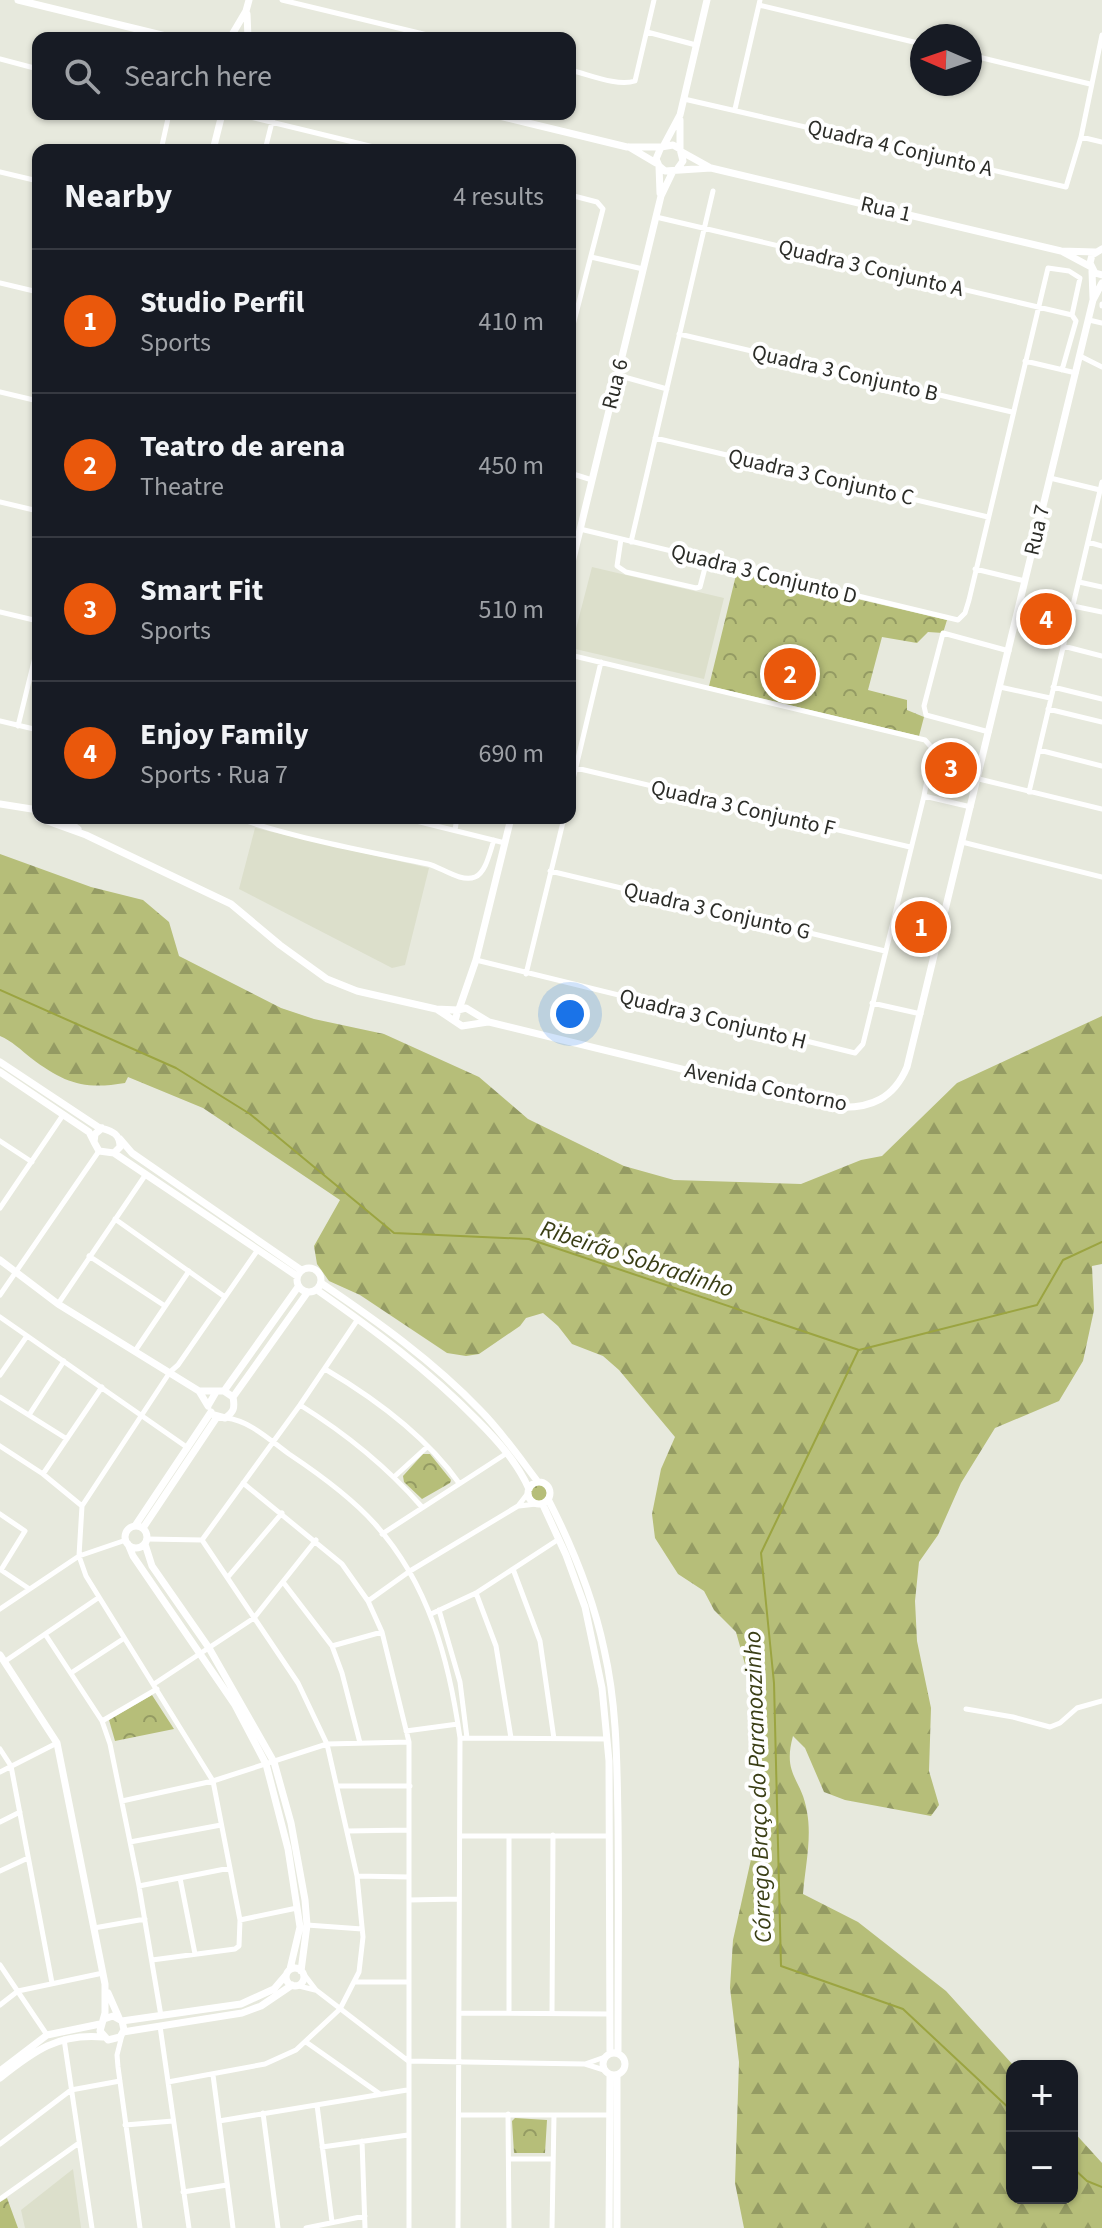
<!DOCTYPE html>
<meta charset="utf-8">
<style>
:root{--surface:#171b24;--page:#242831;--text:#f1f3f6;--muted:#9ea1a6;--line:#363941;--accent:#ea580c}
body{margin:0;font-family:"Source Sans 3",sans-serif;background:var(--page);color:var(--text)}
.controls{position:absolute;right:24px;bottom:24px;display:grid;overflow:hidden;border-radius:16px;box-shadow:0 2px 6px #0004}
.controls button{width:72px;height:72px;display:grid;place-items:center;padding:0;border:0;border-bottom:2px solid var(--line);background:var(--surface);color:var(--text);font:40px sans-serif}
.compass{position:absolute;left:910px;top:24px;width:72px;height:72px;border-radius:50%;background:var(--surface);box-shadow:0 2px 6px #0004;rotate:272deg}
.you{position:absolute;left:570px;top:1014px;width:28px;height:28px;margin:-20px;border:6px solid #fff;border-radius:50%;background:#1a73e8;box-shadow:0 0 0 12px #1a73e833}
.badge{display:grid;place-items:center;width:52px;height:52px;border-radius:50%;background:var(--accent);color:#fff;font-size:26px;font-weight:700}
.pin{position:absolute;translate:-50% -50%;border:4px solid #fff;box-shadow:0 2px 8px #0006}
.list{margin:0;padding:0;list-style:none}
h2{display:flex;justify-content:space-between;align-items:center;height:104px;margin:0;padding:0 32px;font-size:34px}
h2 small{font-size:26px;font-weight:400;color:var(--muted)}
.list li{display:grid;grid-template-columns:52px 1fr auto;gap:24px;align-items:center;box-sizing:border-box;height:144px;padding:0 32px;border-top:2px solid var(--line)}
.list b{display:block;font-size:30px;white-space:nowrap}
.list p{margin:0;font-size:26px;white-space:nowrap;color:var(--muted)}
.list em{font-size:26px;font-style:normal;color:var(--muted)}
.icon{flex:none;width:44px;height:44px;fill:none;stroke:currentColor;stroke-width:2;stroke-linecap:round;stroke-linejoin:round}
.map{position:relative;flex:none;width:1102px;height:2228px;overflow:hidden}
.search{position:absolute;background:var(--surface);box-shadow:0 2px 6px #0004;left:32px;top:32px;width:544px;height:88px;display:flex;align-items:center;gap:20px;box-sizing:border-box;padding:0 28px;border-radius:16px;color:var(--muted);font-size:30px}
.panel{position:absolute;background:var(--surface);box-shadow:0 2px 6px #0004;left:32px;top:144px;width:544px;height:680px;border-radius:16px}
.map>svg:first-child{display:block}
.built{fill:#dcdfcb}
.forest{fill:url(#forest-firs)}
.park{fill:url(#park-crowns)}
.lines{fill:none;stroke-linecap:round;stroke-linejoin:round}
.stream{stroke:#9ba441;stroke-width:2}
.street{stroke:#fff;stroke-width:5}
.secondary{stroke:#fff;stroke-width:7}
.labels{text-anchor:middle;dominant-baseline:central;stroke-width:8;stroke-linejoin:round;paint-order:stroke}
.street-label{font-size:22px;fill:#2c2d28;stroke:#fff}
.water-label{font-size:24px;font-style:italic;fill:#3a3e15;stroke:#fff}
</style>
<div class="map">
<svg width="1102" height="2228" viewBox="0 0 1102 2228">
<defs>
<pattern id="forest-firs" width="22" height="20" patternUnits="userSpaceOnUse" patternTransform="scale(2)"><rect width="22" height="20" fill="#b6be79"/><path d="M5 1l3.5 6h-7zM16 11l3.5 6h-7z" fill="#949b63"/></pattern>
<pattern id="park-crowns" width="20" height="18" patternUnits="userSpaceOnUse" patternTransform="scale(2)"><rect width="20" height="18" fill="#b6be79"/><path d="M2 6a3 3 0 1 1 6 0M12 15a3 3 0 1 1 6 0" fill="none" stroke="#949b63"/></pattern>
</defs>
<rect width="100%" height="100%" fill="#e7e9dd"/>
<!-- built -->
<path class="built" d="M592,567L724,598L704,679L571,648Z
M255,828L429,868L405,965L392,968L239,889Z
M73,2169L81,2228H25L21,2210Z"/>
<!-- forest -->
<path class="forest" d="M0,854L91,887L143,900L169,922L179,956L281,1008L314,1019L384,1034L479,1077L528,1119L624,1166L674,1180L801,1184L861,1160L882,1156L957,1083L1102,1016V1264L1092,1266L1094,1310L1083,1361L1059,1401L995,1428L961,1483L938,1535L919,1562L915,1601L917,1641L931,1708L929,1771L939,1805L931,1816L845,1800L824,1792L805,1748L793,1736C782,1776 802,1778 807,1812C812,1838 805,1868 803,1894L858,1922L946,1991L1014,2066H1012V2198H1072V2130L1102,2163V2228H744L735,2183L739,2062L730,1988L733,1940L754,1846L761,1799L756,1704L736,1632L714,1610L704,1591L678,1574L655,1538L652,1514L661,1469L675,1437L619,1370L603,1356L572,1344L558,1326L543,1313L526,1318L520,1326L479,1354L466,1356L447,1353L360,1295L329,1281L317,1264L314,1246L340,1200L203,1108L128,1077L125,1083C84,1090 64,1083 31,1058C21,1050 12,1041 0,1036Z"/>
<!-- park -->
<path class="park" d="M737,571L947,620L943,633L928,632L917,643L882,637L868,690L907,700V710L924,717L919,736L709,686Z
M423,1454H430L451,1480L450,1483L422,1499L404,1482L403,1476Z
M529 1493a10 10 0 1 1 20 0a10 10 0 1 1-20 0Z
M152,1695L174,1729L115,1741L109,1720Z
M515,2118L547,2120L545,2153H514L512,2121Z
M7,2198L18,2228H0V2202Z"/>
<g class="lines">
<!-- stream -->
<path class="stream" d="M0,990L176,1068L250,1114L394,1233L529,1239L859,1350L1037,1305L1063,1260L1102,1242
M858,1351L761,1553L774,1683L781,1966L903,2009L1012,2111
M1072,2167L1087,2181L1102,2187"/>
<!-- street -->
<path class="street" d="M282,0L440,38
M759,5L922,44
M647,32L696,45
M970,55L1090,84
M0,59L38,69
M570,70C588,74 617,87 635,81L654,0
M684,99L1066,187L1081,137L1102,35
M735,109L760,0
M238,114L386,150
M1081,137L1102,142
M161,150L169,114
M265,150L274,114
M0,172L38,181
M570,195L597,202L603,209L570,337
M656,217L1072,315L1076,321L1062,370
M591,257L643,269
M0,283L38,292
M1102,304V306
M1089,320L1102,323
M679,334L1012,412
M1080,356L1102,367
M1025,361L1076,373
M617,375L667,389
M0,392L38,401
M655,438L988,517
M570,473L592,480
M1050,478L1100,490
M0,502L38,511
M580,529L958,620L965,613L969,600L1048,268L1069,271L1080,278L1072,315
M621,539L617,566L626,572L696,588L700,587L707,560
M631,542L713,191
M1088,542L1102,546
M975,569L1025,581
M1079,582L1102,587
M1073,606L1102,612
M0,612L38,621
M1063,646L1102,656
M570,655L925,740L933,749L924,796L971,807
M1000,687L1050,698
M1053,687L1102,699
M1048,709L1102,722
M0,721L38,730
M18,726L38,645
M989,732L926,715L924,706L943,633L1009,651
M1039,750L1102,766
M576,768L910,847
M979,779L1102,809
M570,792L601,662
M1029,792L1102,482
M237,818C299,839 364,851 428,864C441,867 461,883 475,877C486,873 490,851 494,840
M404,818L505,843
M455,830L457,818
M962,842L1102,877
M550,871L885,951
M476,960L855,1053L863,1044L924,796
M526,974L564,818
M872,1003L921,1014
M0,1141L32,1162
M0,1208L63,1115
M115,1219L225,1297
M89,1256L165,1306
M0,1295L99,1151
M58,1304L146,1174
M0,1317L188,1448
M135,1351L189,1271
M325,1369C374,1398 426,1436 459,1483
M0,1375L27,1336
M0,1397L67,1439
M300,1405C345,1433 386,1466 421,1506
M29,1415L64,1361
M226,1418C249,1420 271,1441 289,1454C319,1474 351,1497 375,1524C429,1584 449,1660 460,1738L458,2228
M0,1446L43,1474L82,1506
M43,1474L102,1387
M394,1477L427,1447
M243,1483L342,1564L368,1601L382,1632L409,1742V2228
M519,1506L536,1504
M0,1514L25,1531L1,1570
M382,1534L507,1453
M147,1539L202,1540
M202,1540L300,1405L358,1319
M513,1569L540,1641L554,1739
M1,1570L28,1588
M228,1577L282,1513
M283,1582L332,1646L342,1673L360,1743
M476,1593L496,1646L511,1738
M368,1601L410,1571L518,1506L528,1493
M0,1609L79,1556L126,1540
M439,1610L460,1682L467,1738
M431,1614L476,1593L559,1539
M45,1634L102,1721L110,1744L139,1886L161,2016
M332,1646L382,1632
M4,1662L98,1598
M71,1673L123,1639
M154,1684L254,1618L316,1540
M966,1709L1013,1717L1050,1727L1060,1723L1077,1708L1102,1701
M102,1721L157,1689
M406,1731L458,1724
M461,1738L607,1739
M0,1749L11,1766L52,1983
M0,1772L57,1743
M337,1786H410
M122,1801L213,1781L327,1744L409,1742
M0,1822L20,1812
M348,1831L409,1830
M460,1836H609
M509,1836V2013
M130,1842L221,1825
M0,1871L28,1858
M357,1876L409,1877
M180,1878L195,1954
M139,1886L230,1868
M409,1900L459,1899
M240,1920L297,1908
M307,1925L362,1929
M94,1928L145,1919
M152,1960L235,1949L239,1946L240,1920L213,1781L86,1576L79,1556L82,1506L170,1372L178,1365L257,1251
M0,1965L47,2035
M303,1973L316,1990L407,2060
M354,1982H408
M295,1985L315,1990
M0,2005L18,1991L103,1973
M459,2013L609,2014
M552,2014L553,1835
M160,2026L189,2228
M122,2035L117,2055L118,2067L140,2228
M64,2039L92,2228
M306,2042L380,2094
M408,2061L585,2064
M604,2070L585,2064L605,2057
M213,2075L233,2228
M168,2082L265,2064L296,2050L340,2009L359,1972L363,1937L357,1876L327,1744L298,1683L202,1540
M317,2105L332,2222
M263,2113L278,2228
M508,2114L509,2228
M459,2115H608
M219,2121L407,2090
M125,2125L173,2121
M362,2141L365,2228
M0,2144L71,2090L120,2081
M322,2147L408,2135
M509,2159H553
M183,2192L227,2185
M0,2199L79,2143
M306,2228L365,2216
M552,2228L554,2115"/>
<!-- secondary -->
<path class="secondary" d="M18,0L174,38
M247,14L248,38
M230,38L246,11L249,0
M491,114L627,147H661
M680,120V149
M664,145L680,115L707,0
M629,147L656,163
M213,150L222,114
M682,152L709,167
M659,166L660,193
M678,168L683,161L680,149L673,145L661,147L656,159L659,166L665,171L711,168L1061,251L1095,252
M1102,249L1092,255L1090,263L1095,273L1102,275
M1063,252L1091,267
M1092,271L1093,298
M570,571L661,196L673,171
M0,804L38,810
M39,818L86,835L231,904L280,945L327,979L357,991L436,1009L458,1010
M63,818L78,829
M459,1009L476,960L511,818
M438,1010L462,1026L488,1022
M455,1021L458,1010L466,1008L489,1022L837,1107C871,1109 894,1098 907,1067L1093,300L1102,283
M0,1062L98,1127C110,1131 120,1132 120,1147L114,1153L99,1151L94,1142L95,1134L102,1128
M0,1072L89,1132L94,1142
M120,1139L132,1153L301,1270
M114,1153L297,1276
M0,1260L58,1304L199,1391L208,1406
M297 1280a12 12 0 1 1 24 0a12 12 0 1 1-24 0Z
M321,1283C377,1321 433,1361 480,1410C501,1431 519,1457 538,1482
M317,1290C374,1330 428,1370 477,1420C497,1440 517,1462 529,1489
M199,1391H224L233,1397C235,1408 234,1412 225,1418L214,1415
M224,1391L298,1287
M233,1397L307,1293
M209,1404L216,1392
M528 1493a11 11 0 1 1 22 0a11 11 0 1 1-22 0Z
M549,1501C573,1548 593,1597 604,1649C617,1705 617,1763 618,1820C619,1898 618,1975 618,2053
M543,1505L566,1555L585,1607L602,1688L609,1761L610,2053
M135,1526L211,1412
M125 1537a11 11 0 1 1 22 0a11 11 0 1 1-22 0Z
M143,1528L217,1417
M128,1544L133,1556L235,1705L266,1764L288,1849L300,1927L290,1969
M145,1544L152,1566L209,1648L274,1762L291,1823L305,1900L307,1925L301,1971
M0,1655L57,1743L105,1984V2013L100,2031L108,2040L120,2037L124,2030L122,2021L113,2016L104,2019
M286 1977a9 9 0 1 1 18 0a9 9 0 1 1-18 0Z
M108,1993L119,2018
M122,2021L241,2004L274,1989L286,1975
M123,2032L242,2013L261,2006L292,1985
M603 2064a11 11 0 1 1 22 0a11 11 0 1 1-22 0Z
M0,2071L47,2035L100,2024
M0,2078C34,2051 58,2033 103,2037
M609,2228L610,2076
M617,2228V2076"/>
</g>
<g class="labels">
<!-- street labels -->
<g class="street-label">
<text transform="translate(900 148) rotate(13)">Quadra 4 Conjunto A</text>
<text transform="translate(886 209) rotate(13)">Rua 1</text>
<text transform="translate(871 268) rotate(13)">Quadra 3 Conjunto A</text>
<text transform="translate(845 373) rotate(13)">Quadra 3 Conjunto B</text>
<text transform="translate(615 384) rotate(-76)">Rua 6</text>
<text transform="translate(821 477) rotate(13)">Quadra 3 Conjunto C</text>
<text transform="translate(1037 530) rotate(-77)">Rua 7</text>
<text transform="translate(764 574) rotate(14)">Quadra 3 Conjunto D</text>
<text transform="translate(743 808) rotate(13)">Quadra 3 Conjunto F</text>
<text transform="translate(717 911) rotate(13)">Quadra 3 Conjunto G</text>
<text transform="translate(713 1019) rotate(14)">Quadra 3 Conjunto H</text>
<text transform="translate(766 1087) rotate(12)">Avenida Contorno</text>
</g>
<!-- water labels -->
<g class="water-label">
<text transform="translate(637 1259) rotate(18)">Ribeirão Sobradinho</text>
<text transform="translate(758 1787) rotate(-92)">Córrego Braço do Paranoazinho</text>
</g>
</g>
</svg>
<div class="controls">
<button>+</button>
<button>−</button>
</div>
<svg class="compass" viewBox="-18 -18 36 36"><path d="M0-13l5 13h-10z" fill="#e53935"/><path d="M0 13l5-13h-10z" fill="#9ea1a6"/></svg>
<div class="you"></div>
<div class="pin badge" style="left:921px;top:927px">1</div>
<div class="pin badge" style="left:790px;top:674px">2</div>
<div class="pin badge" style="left:951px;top:768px">3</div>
<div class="pin badge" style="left:1046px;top:619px">4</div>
<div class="search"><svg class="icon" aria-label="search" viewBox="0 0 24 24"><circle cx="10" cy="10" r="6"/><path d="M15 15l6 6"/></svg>Search here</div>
<section class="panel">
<h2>Nearby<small>4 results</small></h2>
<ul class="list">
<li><span class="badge">1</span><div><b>Studio Perfil</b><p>Sports</p></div><em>410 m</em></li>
<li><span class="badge">2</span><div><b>Teatro de arena</b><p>Theatre</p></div><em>450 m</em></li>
<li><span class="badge">3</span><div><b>Smart Fit</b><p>Sports</p></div><em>510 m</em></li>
<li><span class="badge">4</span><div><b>Enjoy Family</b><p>Sports · Rua 7</p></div><em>690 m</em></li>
</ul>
</section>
</div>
